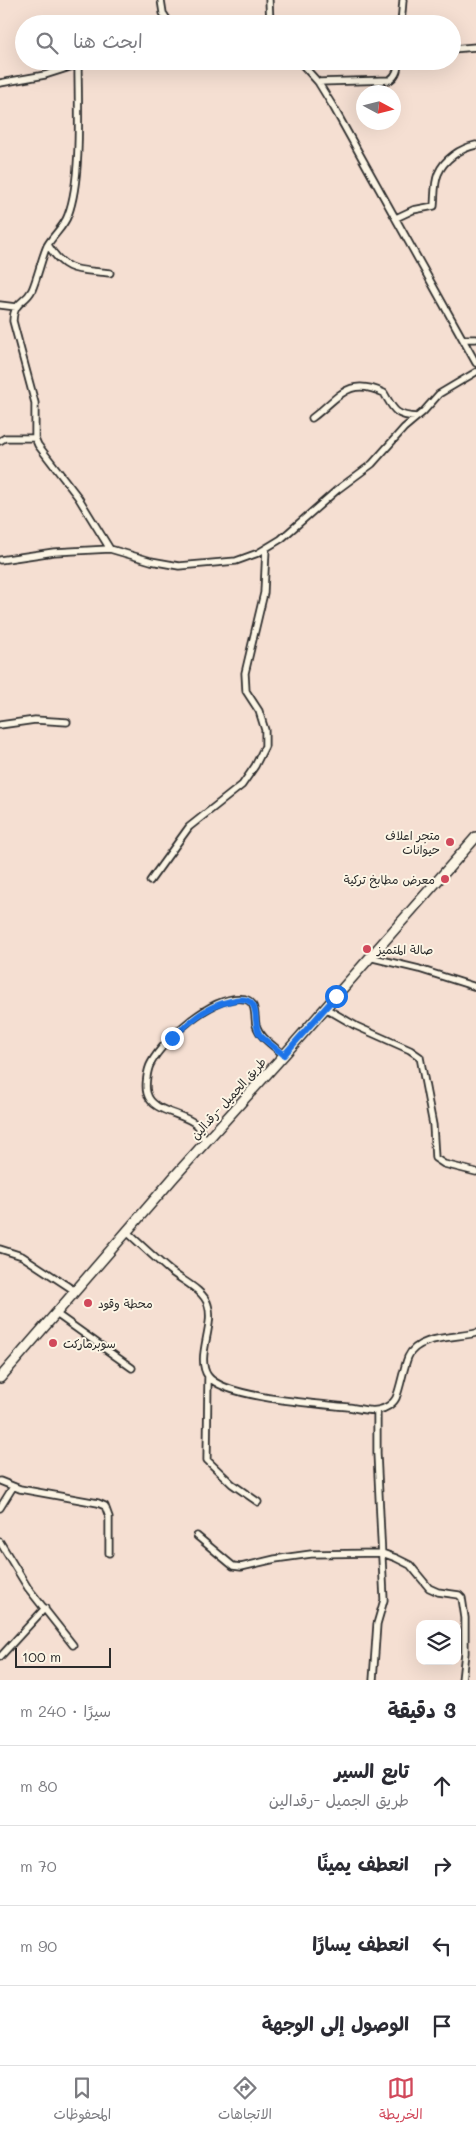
<!DOCTYPE html>
<html lang="ar">
<meta charset="utf-8">
<style>
:root{--surface:#fff;--page:#f2f2f3;--text:#2b2b33;--muted:#7c7c81;--line:#e1e1e2;--accent:#d1495b}
body{margin:0;font-family:Mali,"Playpen Sans Arabic",sans-serif;background:var(--page);color:var(--text);direction:rtl}
.controls{position:absolute;right:15px;bottom:15px;display:grid;overflow:hidden;border-radius:10px;box-shadow:0 5px 20px #0002}
.controls button{width:45px;height:45px;display:grid;place-items:center;padding:0;border:0;border-bottom:1px solid var(--line);background:var(--surface);color:var(--text);font:25px sans-serif}
.compass{position:absolute;left:356px;top:85px;width:45px;height:45px;border-radius:50%;background:var(--surface);box-shadow:0 5px 20px #0002;rotate:97deg}
.scale{position:absolute;left:15px;bottom:12px;width:96px;box-sizing:border-box;padding-left:5px;border:2px solid #2b2b2b;border-top:0;font-size:14px;line-height:18px;white-space:nowrap;color:#2b2b2b;-webkit-text-stroke:4px #fcf5e5;paint-order:stroke}
.stop{position:absolute;width:15px;height:15px;margin:-11px;border:4px solid #1a73e8;border-radius:50%;background:#fff}
.stop.end{background:#1a73e8;border-color:#fff;box-shadow:0 1px 5px #0008}
.list{margin:0;padding:0;list-style:none}
h2{display:flex;justify-content:space-between;align-items:center;height:65px;margin:0;padding:0 20px;font-size:21px}
h2 small{font-size:16px;font-weight:400;color:var(--muted)}
.list li{display:grid;grid-template-columns:32px 1fr auto;gap:15px;align-items:center;box-sizing:border-box;height:80px;padding:0 20px;border-top:1px solid var(--line)}
.list b{display:block;font-size:19px;white-space:nowrap}
.list p{margin:0;font-size:16px;white-space:nowrap;color:var(--muted)}
.list em{font-size:16px;font-style:normal;color:var(--muted)}
.icon{flex:none;width:28px;height:28px;fill:none;stroke:currentColor;stroke-width:2;stroke-linecap:round;stroke-linejoin:round}
.map{position:relative;flex:none;width:476px;height:1680px;overflow:hidden;direction:ltr}
.search{position:absolute;background:var(--surface);box-shadow:0 5px 20px #0002;left:15px;right:15px;top:15px;height:55px;display:flex;align-items:center;gap:12px;box-sizing:border-box;padding:0 18px;border-radius:28px;color:var(--muted);font-size:19px}
.sheet{height:385px;background:var(--surface)}
nav{display:flex;justify-content:space-around;align-items:center;box-sizing:border-box;height:70px;border-top:1px solid var(--line);background:var(--surface);font-size:14px;color:var(--muted)}
nav a{display:grid;justify-items:center;gap:2px}
nav .on{color:var(--accent)}
.map>svg:first-child{display:block}
.lines{fill:none;stroke-linecap:round;stroke-linejoin:round}
.minor-casing{stroke:#2b2b2b;stroke-width:9}
.primary-casing{stroke:#2b2b2b;stroke-width:12}
.minor{stroke:#fcf5e5;stroke-width:5.5}
.primary{stroke:#fcf5e5;stroke-width:9}
.route{stroke:#1a73e8;stroke-width:6}
.poi-dot{fill:#d1495b;stroke:#fcf5e5;stroke-width:2}
.labels{text-anchor:middle;dominant-baseline:central;stroke-width:4;stroke-linejoin:round;paint-order:stroke}
.poi-label{font-size:12px;fill:#2b2b2b;stroke:#fcf5e5;text-anchor:start}
.street-label{font-size:12px;fill:#2b2b2b;stroke:#fcf5e5}
</style>
<div class="map">
<svg width="476" height="1680" viewBox="0 0 476 1680">
<rect width="100%" height="100%" fill="#f5dfd2"/>
<filter id="ink" filterUnits="userSpaceOnUse"><feTurbulence type="fractalNoise" baseFrequency=".02" numOctaves="2"/><feDisplacementMap in="SourceGraphic" scale="10" xChannelSelector="R" yChannelSelector="G"/><feConvolveMatrix kernelMatrix="1 2 1 2 8 2 1 2 1" color-interpolation-filters="sRGB"/></filter>
<g filter="url(#ink)">
<g class="lines">
<defs>
<path id="minor" d="M161,0L163,13L170,24
M269,0L270,24
M401,24L403,0
M452,49L476,47
M299,61L318,82L334,108L476,363
M78,65C78,105 82,179 68,215C64,227 53,235 47,246C41,260 38,276 32,290C25,304 14,300 13,321L35,403V438L38,445L78,497L110,549
M318,82L390,80C397,75 398,69 398,61
M0,83L45,75L89,61
M396,218L413,210L434,206C435,196 434,184 438,174C444,159 461,148 476,145
M48,245C66,274 79,269 110,273
M0,305L16,307
M463,339H476
M312,418C339,398 347,376 384,393C394,410 395,416 417,417
M0,441L5,438H35
M0,560L54,552L110,549L151,561L179,566L236,561L258,553L281,539L337,490L372,464L404,428L423,412L439,394L476,372
M0,725L35,720L67,722
M150,881L189,827L242,785L255,766L265,746V730L259,711L246,691L245,673L264,593L266,548
M369,957L419,969L476,987
M325,1008L356,1026L410,1050L420,1057L433,1125L435,1158L444,1164L476,1172
M205,1142C203,1136 201,1129 197,1125C183,1112 152,1113 147,1093C145,1086 147,1070 151,1063C164,1039 214,993 245,999C257,1002 254,1016 256,1025C260,1038 274,1046 284,1055
M127,1232C141,1245 155,1258 169,1270C181,1280 204,1290 208,1305C215,1326 195,1358 208,1376C224,1398 320,1404 348,1407C357,1408 369,1412 378,1410C385,1409 393,1404 396,1398C401,1385 403,1370 408,1357C417,1335 457,1338 476,1333
M0,1249L22,1256L75,1291
M55,1313L132,1368
M208,1376L207,1460L232,1484L258,1502
M0,1481L20,1489L98,1503L105,1506L109,1517V1553
M0,1508L13,1487
M197,1536L233,1566L241,1567L275,1559L311,1554L382,1553L396,1558L410,1565L429,1588L438,1592L459,1595L462,1598L465,1618V1653L462,1680
M0,1542L28,1588L73,1645
M0,1657L45,1608
M373,1680L377,1624L384,1600L377,1453V1411"/>
<path id="primary" d="M0,1378L174,1177L284,1055L476,837"/>
</defs>
<!-- minor casing -->
<use href="#minor" class="minor-casing"/>
<!-- primary casing -->
<use href="#primary" class="primary-casing"/>
<!-- minor -->
<use href="#minor" class="minor"/>
<!-- primary -->
<use href="#primary" class="primary"/>
</g>
</g>
<g class="lines" filter="url(#ink)">
<!-- route -->
<path class="route" d="M172,1038C192,1020 204,1007 231,1001C237,999 245,998 250,1002C259,1009 253,1025 260,1035C266,1042 277,1049 284,1055L336,996"/>
</g>
<!-- markers -->
<g class="poi-dot">
<circle cx="450" cy="842" r="5"/>
<circle cx="445" cy="879" r="5"/>
<circle cx="367" cy="949" r="5"/>
<circle cx="88" cy="1303" r="5"/>
<circle cx="53" cy="1343" r="5"/>
</g>
<g class="labels">
<!-- poi labels -->
<g class="poi-label">
<text x="440" y="835" text-anchor="end">متجر اعلاف<tspan x="440" dy="14">حيوانات</tspan></text>
<text x="435" y="879" text-anchor="end">معرض مطابخ تركية</text>
<text x="377" y="949">صالة المتميز</text>
<text x="98" y="1303">محطة وقود</text>
<text x="63" y="1343">سوبرماركت</text>
</g>
<!-- street labels -->
<g class="street-label">
<text transform="translate(228 1098) rotate(-48)">طريق الجميل -رقدالين</text>
</g>
</g>
</svg>
<div class="controls">
<button><svg class="icon" aria-label="layers" viewBox="0 0 24 24"><path d="M12 4l9 5-9 5-9-5zM3 14l9 5 9-5"/></svg></button>
</div>
<svg class="compass" viewBox="-18 -18 36 36"><path d="M0-13l5 13h-10z" fill="#e53935"/><path d="M0 13l5-13h-10z" fill="#7c7c81"/></svg>
<div class="scale">100 m</div>
<div class="stop" style="left:336px;top:996px"></div>
<div class="stop end" style="left:172px;top:1038px"></div>
<div class="search"><svg class="icon" aria-label="search" viewBox="0 0 24 24"><circle cx="10" cy="10" r="6"/><path d="M15 15l6 6"/></svg>ابحث هنا</div>
</div>
<section class="sheet">
<h2>3 دقيقة<small>سيرًا · 240 m</small></h2>
<ul class="list">
<li><svg class="icon" aria-label="ahead" viewBox="0 0 24 24"><path d="M12 20V5M6 11l6-6 6 6"/></svg><div><b>تابع السير</b><p>طريق الجميل -رقدالين</p></div><em>80 m</em></li>
<li><svg class="icon" aria-label="right" viewBox="0 0 24 24"><path d="M7 20v-9h11M14 6l5 5-5 5"/></svg><div><b>انعطف يمينًا</b></div><em>70 m</em></li>
<li><svg class="icon" aria-label="left" viewBox="0 0 24 24"><path d="M17 20v-9H6M10 6l-5 5 5 5"/></svg><div><b>انعطف يسارًا</b></div><em>90 m</em></li>
<li><svg class="icon" aria-label="arrive" viewBox="0 0 24 24"><path d="M6 21V4h12l-3 4 3 4H6"/></svg><div><b>الوصول إلى الوجهة</b></div></li>
</ul>
</section>
<nav>
<a class="on"><svg class="icon" aria-label="map" viewBox="0 0 24 24"><path d="M3 6l6-2 6 2 6-2v14l-6 2-6-2-6 2zM9 4v14M15 6v14"/></svg>الخريطة</a>
<a><svg class="icon" aria-label="directions" viewBox="0 0 24 24"><path d="M12 3l9 9-9 9-9-9zM9 14v-3h6M13 9l2 2-2 2"/></svg>الاتجاهات</a>
<a><svg class="icon" aria-label="saved" viewBox="0 0 24 24"><path d="M7 4h10v16l-5-4-5 4z"/></svg>المحفوظات</a>
</nav>
